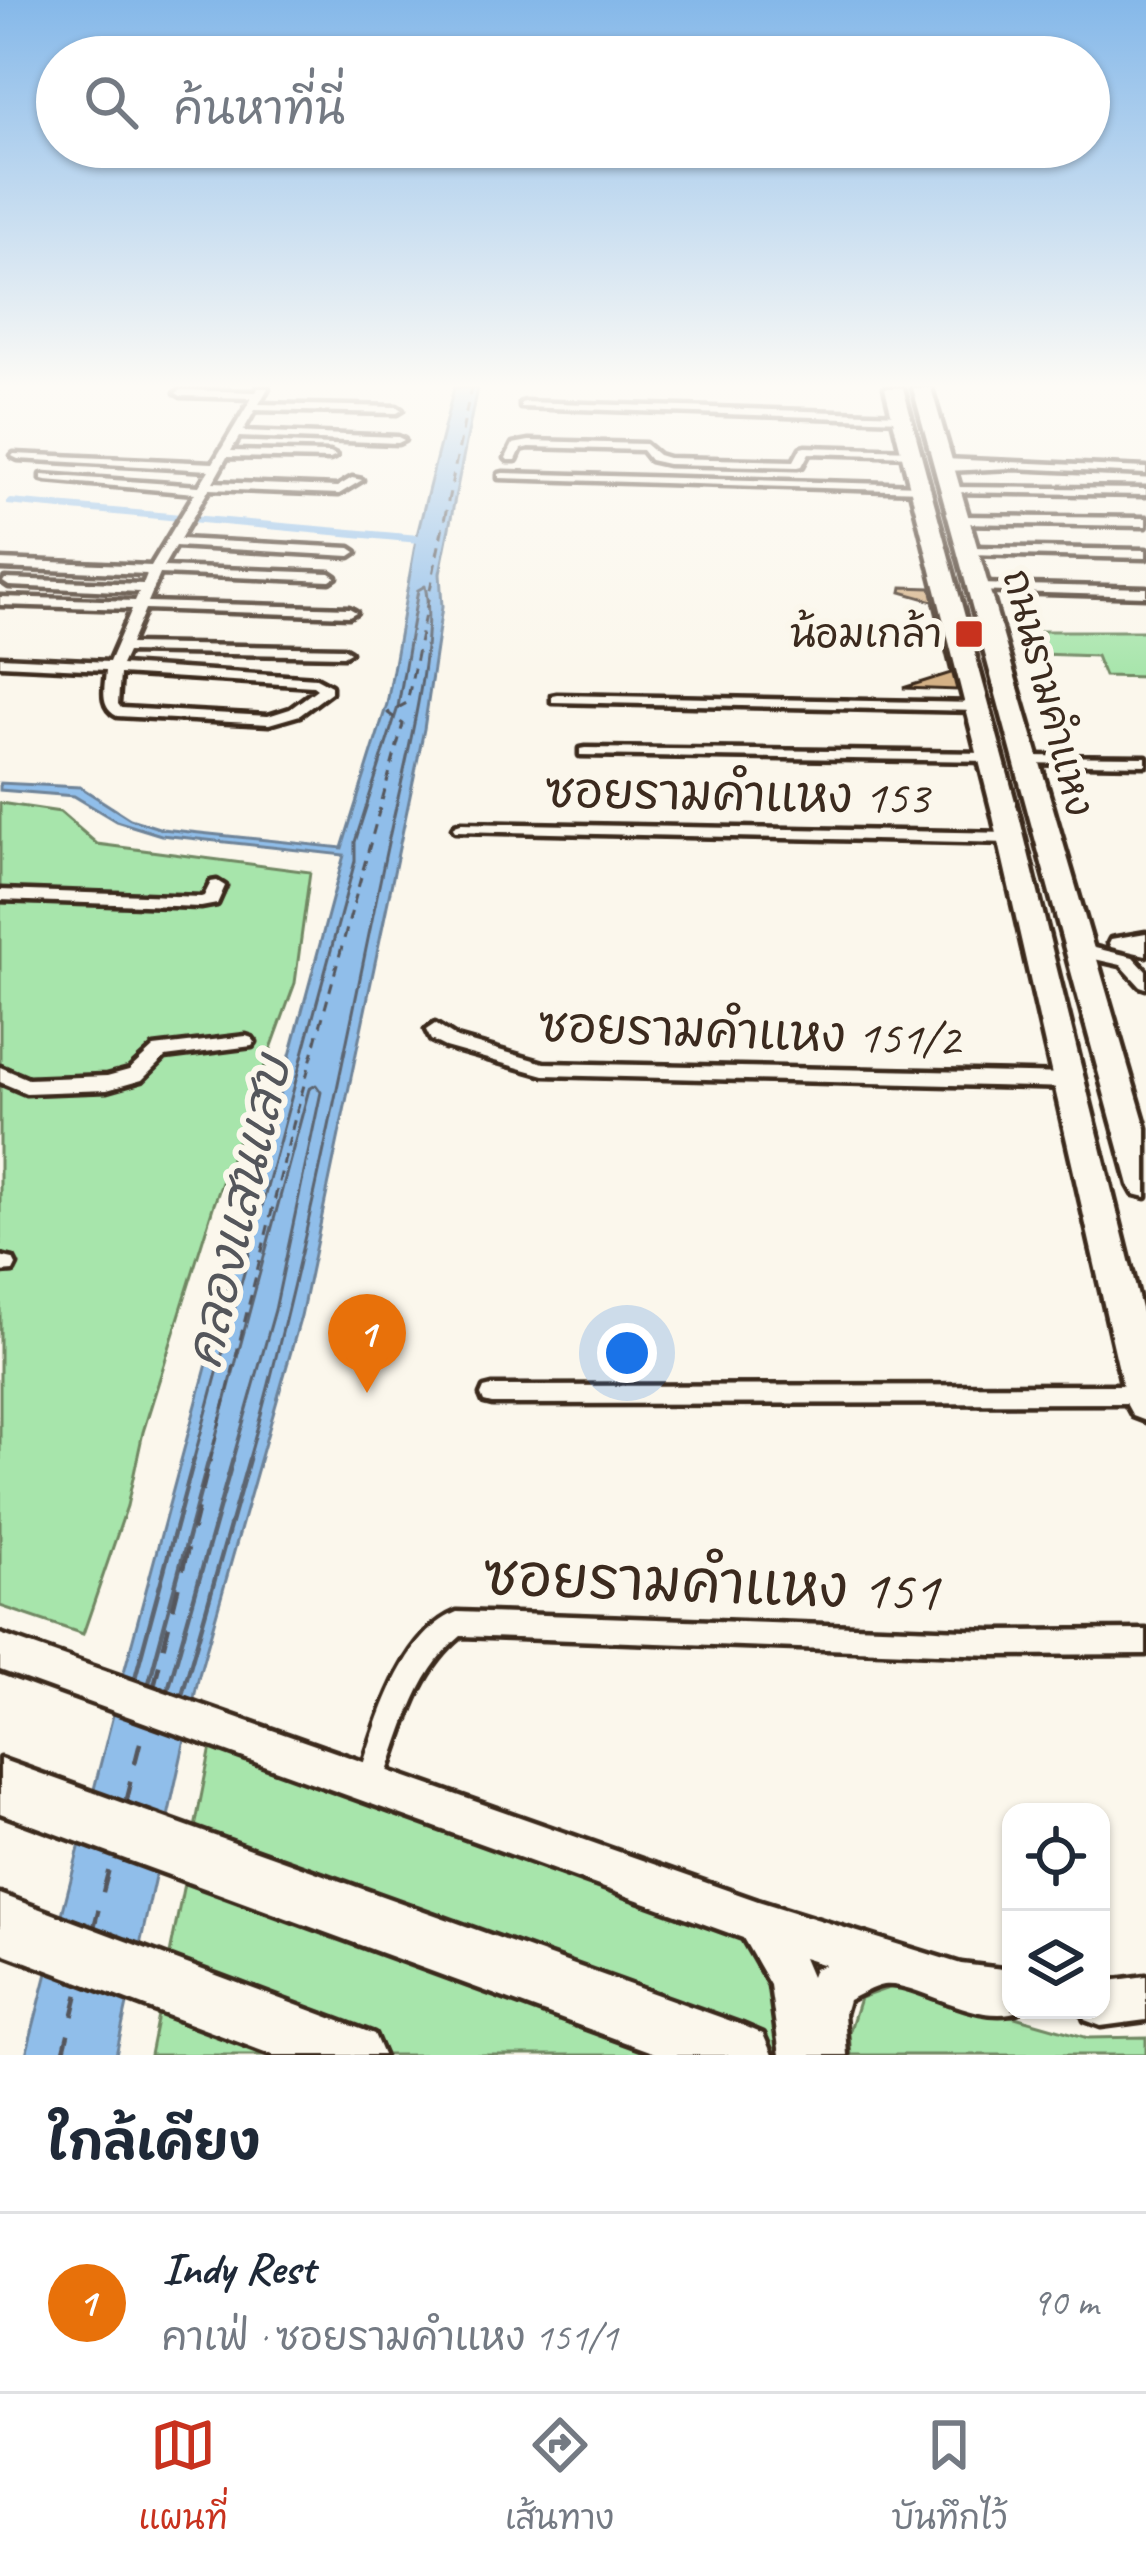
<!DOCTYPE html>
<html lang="th">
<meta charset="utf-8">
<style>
:root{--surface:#fff;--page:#f2f2f3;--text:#1f2937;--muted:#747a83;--line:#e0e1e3;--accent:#c8321e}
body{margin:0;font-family:Caveat,"Playpen Sans Thai",sans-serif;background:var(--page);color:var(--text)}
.controls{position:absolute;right:36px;bottom:36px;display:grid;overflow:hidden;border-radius:24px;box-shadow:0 3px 9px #0004}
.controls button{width:108px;height:108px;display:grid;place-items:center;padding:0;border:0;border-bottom:3px solid var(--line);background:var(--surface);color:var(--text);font:60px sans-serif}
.you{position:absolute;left:627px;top:1353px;width:42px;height:42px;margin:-30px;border:9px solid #fff;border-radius:50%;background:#1a73e8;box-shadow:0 0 0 18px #1a73e833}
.badge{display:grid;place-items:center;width:78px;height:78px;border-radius:50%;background:var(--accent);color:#fff;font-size:39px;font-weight:700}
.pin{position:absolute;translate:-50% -99px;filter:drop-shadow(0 3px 6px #0008)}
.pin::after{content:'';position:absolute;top:63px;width:42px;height:36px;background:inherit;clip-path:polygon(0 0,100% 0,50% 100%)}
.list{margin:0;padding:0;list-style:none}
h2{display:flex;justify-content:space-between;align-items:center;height:156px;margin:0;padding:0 48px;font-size:51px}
h2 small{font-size:39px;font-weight:400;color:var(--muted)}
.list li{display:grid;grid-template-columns:78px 1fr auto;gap:36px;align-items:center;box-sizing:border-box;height:180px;padding:0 48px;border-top:3px solid var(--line)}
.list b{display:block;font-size:45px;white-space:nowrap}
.list p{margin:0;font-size:39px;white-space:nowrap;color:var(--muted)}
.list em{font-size:39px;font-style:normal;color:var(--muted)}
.icon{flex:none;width:66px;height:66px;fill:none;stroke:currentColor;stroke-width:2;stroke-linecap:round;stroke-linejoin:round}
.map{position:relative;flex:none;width:1146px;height:2055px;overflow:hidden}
.search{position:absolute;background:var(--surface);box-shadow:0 3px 9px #0004;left:36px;right:36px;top:36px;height:132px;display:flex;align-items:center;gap:30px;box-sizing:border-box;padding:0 42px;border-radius:66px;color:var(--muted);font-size:45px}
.sheet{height:336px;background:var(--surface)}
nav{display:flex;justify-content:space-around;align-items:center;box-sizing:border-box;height:168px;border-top:3px solid var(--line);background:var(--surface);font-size:33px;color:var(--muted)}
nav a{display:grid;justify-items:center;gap:6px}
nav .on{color:var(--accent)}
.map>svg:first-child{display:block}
.green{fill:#a7e5ab;stroke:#718864;stroke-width:3}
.water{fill:#90beea;stroke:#6e8398;stroke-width:3}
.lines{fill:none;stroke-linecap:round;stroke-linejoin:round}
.shore-far1{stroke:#5d6570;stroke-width:3}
.shore{stroke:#5d6570;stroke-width:4.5}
.canal{fill:#90beea;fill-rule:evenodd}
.ferry-far1{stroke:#54565b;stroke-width:3;stroke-dasharray:10 8;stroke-linecap:butt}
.ferry{stroke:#54565b;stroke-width:4.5;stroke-dasharray:22 18;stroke-linecap:butt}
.building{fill:#d4b186;stroke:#3b2a1e;stroke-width:3}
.minor-casing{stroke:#3b2a1e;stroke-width:9}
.secondary-casing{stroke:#3b2a1e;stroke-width:9}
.primary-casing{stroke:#3b2a1e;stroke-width:9}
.motorway-casing{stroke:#3b2a1e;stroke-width:9}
.minor{fill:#fbf7ec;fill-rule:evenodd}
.secondary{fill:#fbf7ec;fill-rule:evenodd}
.primary{fill:#fbf7ec;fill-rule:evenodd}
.motorway{fill:#fbf7ec;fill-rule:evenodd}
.poi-dot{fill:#c8321e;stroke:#fbf7ec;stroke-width:4.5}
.labels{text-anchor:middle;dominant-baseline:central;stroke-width:12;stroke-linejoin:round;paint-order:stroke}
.far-poi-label{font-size:39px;fill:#3b2a1e;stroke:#fbf7ec;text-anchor:end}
.far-street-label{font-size:39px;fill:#3b2a1e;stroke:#fbf7ec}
.street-label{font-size:48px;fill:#3b2a1e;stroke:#fbf7ec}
.water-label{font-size:51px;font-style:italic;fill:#54565b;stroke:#fbf7ec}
.near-street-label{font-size:57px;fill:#3b2a1e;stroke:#fbf7ec}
</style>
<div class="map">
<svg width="1146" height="2055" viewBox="0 0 1146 2055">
<rect width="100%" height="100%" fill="#fbf7ec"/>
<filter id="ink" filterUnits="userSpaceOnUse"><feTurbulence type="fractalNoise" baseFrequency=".00833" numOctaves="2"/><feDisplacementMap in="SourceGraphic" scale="24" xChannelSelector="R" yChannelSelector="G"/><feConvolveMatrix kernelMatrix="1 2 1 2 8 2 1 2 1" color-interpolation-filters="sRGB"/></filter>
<g filter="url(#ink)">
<!-- green -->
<path class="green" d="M1035,631H1146V677L1104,676L1096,656L1040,654Z
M0,803L60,812L97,844L310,872L295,983L213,1207L143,1432L127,1506L83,1634L0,1606Z
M213,1737L753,1935L781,1982L784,2055H150Z
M900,1984L1088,2038L1146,2037V2055H851L849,2033L860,1998Z"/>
<!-- water -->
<path class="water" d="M454,388H477L440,573L442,607L424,729L301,1316L199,1675L116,2055H26L124,1672L344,855L161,835L116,821L74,796L0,790V783L80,787L130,819L162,829L342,848L387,704L416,539Z"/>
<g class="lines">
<!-- shore-far1 -->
<path class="shore-far1" d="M193,1462L355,861V842L398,707L418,590L425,586C438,641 402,777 389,838C345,1047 306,1256 248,1462
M209,1462L309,1089L316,1085L321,1092L275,1310L232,1462"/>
<!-- shore -->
<path class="shore" d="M135,1678L194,1459
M149,1683L209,1459
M168,1690L233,1459
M182,1695L249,1459"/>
<!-- canal -->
<path class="canal" d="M11,499L430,536L436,540L430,544L7,505V501Z"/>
<!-- ferry-far1 -->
<path class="ferry-far1" d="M210,1462L293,1125L403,724L388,713L407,703L471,388"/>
<!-- ferry -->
<path class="ferry" d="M154,1686L210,1459
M125,1803L146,1719
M93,1931L113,1853
M63,2055L81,1981"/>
</g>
<!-- building -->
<path class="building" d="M902,587L931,588L957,690L903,688L951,673L933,601L901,592Z"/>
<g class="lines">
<defs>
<path id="minor" d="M258,388H268L259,404L397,407L402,410L397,413L255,410L243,431L398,437L404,440L398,443L239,437L231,451L330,453L336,456L330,459L227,457L213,482L337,487L352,478L362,480L339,494L209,489L180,539L350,548L356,552L350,556L175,546L163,567L330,573L336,577L330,581L160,574L148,602L349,608L356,612L349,616L145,609L130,644L343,648L350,652L343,656L127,652L121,665L316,678L331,686V692L300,715L269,724L117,716C99,707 105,688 106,670L0,665V657L109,662L132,609L0,605V597L135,601L139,592L9,586L3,582L5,579L143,584L147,574L0,568V560L151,566L195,493L46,480L42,479V475L199,486L209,470L18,459L12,456L14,454L213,463L252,398L181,396L176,393L181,390L256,392ZM120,674L313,686L317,689L290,709L268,716L121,708L118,704Z
M525,402L902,414L907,417L902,420L521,407V403Z
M529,441L645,444L658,455L668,458L794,461L801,448L805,447L914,450L920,453L914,456L809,453L802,466L798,467L668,464L650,460L642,450L529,447L521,449L516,460H508L506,458L513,444Z
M944,459L1146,468V474L1012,468L946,471L942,470L943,465L938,462Z
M503,473L922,485L928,488L922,491L499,478V474Z
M952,487L1146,489V495L948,492V488Z
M961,516L1146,518V526L957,523V517Z
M970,547L1146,550V558L966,554V548Z
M978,584L1146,588V596L973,591L972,588Z
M557,695L978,703L985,707L978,711L552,702V696Z
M585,748L990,753L997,757L990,761L580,755V749Z
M1025,756L1146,757V765L1020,763V757Z
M461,823L1011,833L1019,838L1011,843L455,831L453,828L455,825Z
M217,881L225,886L217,904L201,907L0,900V890L201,897L204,896L211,882Z
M1146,933V955L1111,947L1109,943L1111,939Z
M1078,944L1133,957L1146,971V988L1140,986L1121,965L1072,954L1069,950Z
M435,1024L457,1038L544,1063L1071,1074L1080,1081L1071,1088L544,1075L445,1047L431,1040L426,1030Z
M246,1036L252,1038L255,1042L252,1046L165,1057L142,1080L107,1090L26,1093L0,1082V1067L28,1079L107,1076L129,1070L154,1047Z
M0,1256L13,1259L16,1265L13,1271L0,1272Z
M1143,1385L1146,1386V1402L1143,1403L492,1404L484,1402L481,1395L484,1388L492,1386Z
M457,1612L993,1631L1146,1630V1654L993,1655L461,1636C412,1676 403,1737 380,1793L370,1796L360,1793L357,1783C376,1729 398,1636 457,1612Z"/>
<path id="secondary" d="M0,1634L758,1901L961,1964L1011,1970V2010H1021C978,2028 915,1980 883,1985C872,1987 859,1995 848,2000L844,2014L847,2055H780L770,1985L743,1938L0,1670ZM803,1958L825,1965L814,1969L811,1977Z
M1146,1976V2020L1101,2026L1085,2020L1081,2010H1101V1982Z"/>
<path id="primary" d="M885,388H903L1019,816L1146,1329V1421L1133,1416L1127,1405L993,816Z
M913,388H931L1146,1128V1197L1134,1194L1129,1185Z"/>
<path id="motorway" d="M0,1759L742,2025L763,2034L772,2055H660L0,1813Z
M0,1894L374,2034L383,2055H273L0,1952Z"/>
</defs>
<!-- minor casing -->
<use href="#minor" class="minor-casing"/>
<!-- secondary casing -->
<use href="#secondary" class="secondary-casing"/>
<!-- primary casing -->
<use href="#primary" class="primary-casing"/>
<!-- motorway casing -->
<use href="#motorway" class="motorway-casing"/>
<!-- minor -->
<use href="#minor" class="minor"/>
<!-- secondary -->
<use href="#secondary" class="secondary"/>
<!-- primary -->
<use href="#primary" class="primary"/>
<!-- motorway -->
<use href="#motorway" class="motorway"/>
</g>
</g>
<!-- sky -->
<linearGradient id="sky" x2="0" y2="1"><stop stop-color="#85b8e9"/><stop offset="0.57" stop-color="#fdfbf6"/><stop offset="1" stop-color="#fdfbf6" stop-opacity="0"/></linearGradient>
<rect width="1146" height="676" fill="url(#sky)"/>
<!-- markers -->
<rect class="poi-dot" x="954" y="619" width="30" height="30" rx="6"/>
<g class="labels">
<!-- far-poi labels -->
<g class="far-poi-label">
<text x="942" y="634">น้อมเกล้า</text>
</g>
<!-- far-street labels -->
<g class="far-street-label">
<text transform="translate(1048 693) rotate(75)">ถนนรามคำแหง</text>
</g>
<!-- street labels -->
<g class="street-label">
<text transform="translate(737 794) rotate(1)">ซอยรามคำแหง 153</text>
<text transform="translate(749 1032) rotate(2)">ซอยรามคำแหง 151/2</text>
</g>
<!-- water labels -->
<g class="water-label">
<text transform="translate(238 1212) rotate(-77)">คลองแสนแสบ</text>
</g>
<!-- near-street labels -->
<g class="near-street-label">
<text transform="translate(711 1583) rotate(2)">ซอยรามคำแหง 151</text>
</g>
</g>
</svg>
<div class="controls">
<button><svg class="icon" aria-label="locate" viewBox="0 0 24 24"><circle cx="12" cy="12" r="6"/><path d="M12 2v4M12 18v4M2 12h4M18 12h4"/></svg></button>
<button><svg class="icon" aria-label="layers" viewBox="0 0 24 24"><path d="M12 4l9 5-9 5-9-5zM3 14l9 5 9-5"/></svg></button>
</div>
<div class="you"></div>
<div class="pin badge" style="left:367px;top:1393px;background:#e8710a">1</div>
<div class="search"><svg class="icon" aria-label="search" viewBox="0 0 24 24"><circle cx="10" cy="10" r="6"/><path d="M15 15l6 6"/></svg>ค้นหาที่นี่</div>
</div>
<section class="sheet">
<h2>ใกล้เคียง<small></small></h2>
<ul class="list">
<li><span class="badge" style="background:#e8710a">1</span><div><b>Indy Rest</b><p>คาเฟ่ · ซอยรามคำแหง 151/1</p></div><em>90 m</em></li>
</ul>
</section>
<nav>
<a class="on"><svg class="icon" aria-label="map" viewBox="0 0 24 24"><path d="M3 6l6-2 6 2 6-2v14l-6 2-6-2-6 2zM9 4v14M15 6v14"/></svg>แผนที่</a>
<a><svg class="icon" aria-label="directions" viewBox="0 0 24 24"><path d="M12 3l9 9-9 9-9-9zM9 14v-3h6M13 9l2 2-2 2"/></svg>เส้นทาง</a>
<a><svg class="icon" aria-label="saved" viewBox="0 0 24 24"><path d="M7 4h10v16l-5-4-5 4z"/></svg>บันทึกไว้</a>
</nav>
